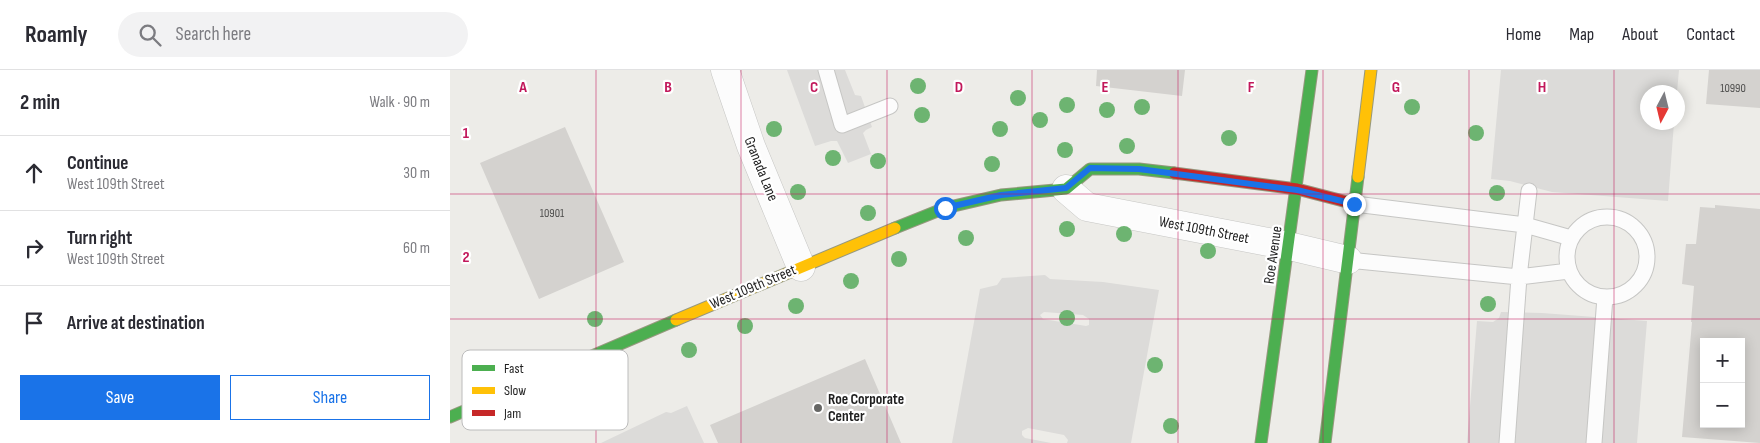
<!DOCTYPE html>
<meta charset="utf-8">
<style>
:root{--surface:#fff;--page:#f2f2f3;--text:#2b2b33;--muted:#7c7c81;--line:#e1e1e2;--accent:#1a73e8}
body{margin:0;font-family:"Sofia Sans Condensed",sans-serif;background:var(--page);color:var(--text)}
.controls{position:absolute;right:15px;bottom:15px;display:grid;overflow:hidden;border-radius:0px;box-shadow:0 2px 12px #0003}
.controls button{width:45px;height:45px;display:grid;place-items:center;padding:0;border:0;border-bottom:1px solid var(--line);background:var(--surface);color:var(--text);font:25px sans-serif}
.compass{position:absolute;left:1190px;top:15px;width:45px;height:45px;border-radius:50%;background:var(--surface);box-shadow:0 2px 12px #0003;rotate:187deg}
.stop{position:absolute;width:15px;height:15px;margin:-11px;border:4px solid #1a73e8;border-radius:50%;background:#fff}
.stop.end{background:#1a73e8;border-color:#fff;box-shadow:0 1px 5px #0008}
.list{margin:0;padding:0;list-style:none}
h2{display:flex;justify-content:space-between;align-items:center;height:65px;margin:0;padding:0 20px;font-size:21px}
h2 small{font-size:16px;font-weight:400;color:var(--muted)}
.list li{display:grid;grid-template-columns:32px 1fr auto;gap:15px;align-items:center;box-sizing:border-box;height:75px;padding:0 20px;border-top:1px solid var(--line)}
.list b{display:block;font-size:19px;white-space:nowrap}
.list p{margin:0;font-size:16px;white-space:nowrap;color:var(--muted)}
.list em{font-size:16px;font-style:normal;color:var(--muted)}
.actions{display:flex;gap:10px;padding:15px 20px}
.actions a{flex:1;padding:11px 0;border:1px solid var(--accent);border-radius:0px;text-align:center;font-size:18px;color:var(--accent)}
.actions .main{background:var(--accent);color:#fff}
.icon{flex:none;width:28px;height:28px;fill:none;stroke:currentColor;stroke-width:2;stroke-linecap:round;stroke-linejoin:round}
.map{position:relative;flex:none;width:1310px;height:373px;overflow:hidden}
header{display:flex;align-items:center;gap:30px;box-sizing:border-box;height:70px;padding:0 25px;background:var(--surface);border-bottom:1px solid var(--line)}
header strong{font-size:24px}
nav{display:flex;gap:28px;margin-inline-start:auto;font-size:18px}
.search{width:350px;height:45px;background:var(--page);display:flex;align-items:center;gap:12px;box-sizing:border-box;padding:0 18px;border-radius:28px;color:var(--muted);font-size:19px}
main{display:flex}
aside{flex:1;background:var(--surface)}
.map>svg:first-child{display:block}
.residential{fill:#dcdbd9;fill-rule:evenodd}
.building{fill:#d4d2cf;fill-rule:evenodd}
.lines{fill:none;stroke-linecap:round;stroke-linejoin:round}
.lane-casing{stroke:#c6c6c4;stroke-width:17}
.street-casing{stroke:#c6c6c4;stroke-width:29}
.fast-casing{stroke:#96987e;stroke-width:13}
.slow-casing{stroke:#96987e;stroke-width:13}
.jam-casing{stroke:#96987e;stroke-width:13}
.lane{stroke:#fcfcfc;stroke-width:15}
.street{stroke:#fcfcfc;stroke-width:28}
.fast{stroke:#4caf50;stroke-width:11}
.slow{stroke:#ffc107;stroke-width:11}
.jam{stroke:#c62828;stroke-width:11}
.tree{fill:#6db471}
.route{stroke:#1a73e8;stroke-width:6}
.grid{fill:none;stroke:#c2185b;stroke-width:1;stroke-opacity:0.55}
.poi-dot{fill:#676765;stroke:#fff;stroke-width:2}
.labels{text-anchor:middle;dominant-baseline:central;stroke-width:4.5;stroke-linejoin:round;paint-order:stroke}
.number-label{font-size:12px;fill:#4c4c4b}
.street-label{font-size:15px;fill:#1f1f1f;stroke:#fff}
.poi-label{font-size:15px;font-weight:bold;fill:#1f1f1f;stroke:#fff;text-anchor:start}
.key{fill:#fff;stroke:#bcbcbc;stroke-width:1}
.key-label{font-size:14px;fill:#1f1f1f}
.grid-label{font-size:16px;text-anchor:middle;font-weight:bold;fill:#c2185b;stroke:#fff;stroke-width:4.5;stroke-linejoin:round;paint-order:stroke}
</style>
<header>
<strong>Roamly</strong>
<div class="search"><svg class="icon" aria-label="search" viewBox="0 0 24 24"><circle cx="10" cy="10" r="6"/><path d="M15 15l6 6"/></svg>Search here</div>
<nav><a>Home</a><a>Map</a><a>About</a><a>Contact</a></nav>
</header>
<main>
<aside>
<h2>2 min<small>Walk · 90 m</small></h2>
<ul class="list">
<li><svg class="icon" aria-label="ahead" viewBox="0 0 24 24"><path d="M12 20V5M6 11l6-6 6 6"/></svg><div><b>Continue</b><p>West 109th Street</p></div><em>30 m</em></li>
<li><svg class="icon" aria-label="right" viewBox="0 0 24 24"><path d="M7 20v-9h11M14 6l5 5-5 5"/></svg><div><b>Turn right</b><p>West 109th Street</p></div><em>60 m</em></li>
<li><svg class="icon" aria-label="arrive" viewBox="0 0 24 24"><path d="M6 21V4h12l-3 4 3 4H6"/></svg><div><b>Arrive at destination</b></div></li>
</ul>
<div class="actions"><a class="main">Save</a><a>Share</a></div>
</aside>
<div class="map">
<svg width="1310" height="373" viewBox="0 0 1310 373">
<rect width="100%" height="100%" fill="#edece8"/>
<!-- residential -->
<path class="residential" d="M337,0H395L405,25L411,26L422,57L416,60L413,63L421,84L398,93L387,71H381L365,76Z
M1051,0H1229L1227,22H1198V52L1224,53L1218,131L1102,122L1060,111L1041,109Z
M595,205L600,209L653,212L709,220L681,373H617L618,370L614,365L578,358L572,361V365L575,368L601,373H502L530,219L547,215L552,208ZM594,242L633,245L639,249V255L636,256L593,249L590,245Z
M1051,242L1092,243L1197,251L1187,373H1017L1027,251L1043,252L1049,248Z
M237,336L254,373H151L216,342L221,343Z"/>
<!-- building -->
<path class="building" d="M647,0H735L732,26L646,16Z
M1259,0H1310V38L1256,34Z
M115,57L174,192L89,229L30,93Z
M1265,135L1310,139V373L1232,367L1242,252H1241L1244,216L1232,214L1236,174H1246L1250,137L1265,138ZM1254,272H1291V354H1254Z
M415,289L451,373H268L260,355Z"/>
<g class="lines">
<defs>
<path id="lane" d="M376,0L392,55L440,36
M905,134L1075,155L1121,168
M1117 187a40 40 0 1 1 80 0a40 40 0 1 1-80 0Z
M898,190L1069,207L1119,201
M1057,373L1069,207L1079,121
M1144,373L1155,227"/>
<path id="street" d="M275,0L301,76L351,197
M616,119L637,137L839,176L898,190"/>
<path id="fast" d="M445,158L495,138L551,125L616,119L640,99H689L724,103
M0,347L226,250
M811,373L862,0
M875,373L908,107"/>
<path id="slow" d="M908,107L921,0
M226,250L445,158"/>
<path id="jam" d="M724,103L847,119L905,134"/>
</defs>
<!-- lane casing -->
<use href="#lane" class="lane-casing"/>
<!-- street casing -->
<use href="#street" class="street-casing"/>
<!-- fast casing -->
<use href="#fast" class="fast-casing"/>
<!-- slow casing -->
<use href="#slow" class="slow-casing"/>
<!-- jam casing -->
<use href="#jam" class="jam-casing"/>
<!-- lane -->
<use href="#lane" class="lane"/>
<!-- street -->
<use href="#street" class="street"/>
<!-- fast -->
<use href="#fast" class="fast"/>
<!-- slow -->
<use href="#slow" class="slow"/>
<!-- jam -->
<use href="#jam" class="jam"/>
</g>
<!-- trees -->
<g class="tree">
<circle cx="468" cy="16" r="8"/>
<circle cx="568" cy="28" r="8"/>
<circle cx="617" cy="35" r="8"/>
<circle cx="692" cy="37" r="8"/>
<circle cx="962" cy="37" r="8"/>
<circle cx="657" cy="40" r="8"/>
<circle cx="472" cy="45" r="8"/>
<circle cx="590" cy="50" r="8"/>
<circle cx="324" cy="59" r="8"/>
<circle cx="550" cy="59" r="8"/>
<circle cx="1026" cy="63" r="8"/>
<circle cx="779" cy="68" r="8"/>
<circle cx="677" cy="76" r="8"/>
<circle cx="615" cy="80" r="8"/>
<circle cx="383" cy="88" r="8"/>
<circle cx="428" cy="91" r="8"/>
<circle cx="542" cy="94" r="8"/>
<circle cx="348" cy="122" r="8"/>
<circle cx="1047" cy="123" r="8"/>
<circle cx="418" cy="143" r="8"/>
<circle cx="617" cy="159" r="8"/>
<circle cx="674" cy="164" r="8"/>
<circle cx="516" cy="168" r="8"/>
<circle cx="758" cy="181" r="8"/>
<circle cx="449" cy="189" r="8"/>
<circle cx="401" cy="211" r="8"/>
<circle cx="1038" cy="234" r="8"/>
<circle cx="346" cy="236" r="8"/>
<circle cx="617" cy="248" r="8"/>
<circle cx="145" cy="249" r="8"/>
<circle cx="295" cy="256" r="8"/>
<circle cx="239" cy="280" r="8"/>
<circle cx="705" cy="295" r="8"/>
<circle cx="721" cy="356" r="8"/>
</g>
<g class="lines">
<!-- route -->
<path class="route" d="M495,138L551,125L616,118L640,98L689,99L847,120L904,134"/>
</g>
<!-- grid -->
<path class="grid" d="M146,0V373M291,0V373M437,0V373M582,0V373M728,0V373M873,0V373M1019,0V373M1164,0V373M0,124H1310M0,249H1310"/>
<!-- markers -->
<circle class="poi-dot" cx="368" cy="338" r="5"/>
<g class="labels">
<!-- number labels -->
<g class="number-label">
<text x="1283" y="18">10990</text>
<text x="102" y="143">10901</text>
</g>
<!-- street labels -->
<g class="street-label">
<text transform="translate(311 99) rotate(68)">Granada Lane</text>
<text transform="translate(754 160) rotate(11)">West 109th Street</text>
<text transform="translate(823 185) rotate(-82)">Roe Avenue</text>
<text transform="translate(303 217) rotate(-23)">West 109th Street</text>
</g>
<!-- poi labels -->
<g class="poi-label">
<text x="378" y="329">Roe Corporate<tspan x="378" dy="17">Center</tspan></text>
</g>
</g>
<!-- legend -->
<rect x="12" y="280" width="166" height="80" rx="8" class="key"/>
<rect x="22" y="295" width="23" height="6" fill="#4caf50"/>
<rect x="22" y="317" width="23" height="7" fill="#ffc107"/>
<rect x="22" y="340" width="23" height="6" fill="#c62828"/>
<g class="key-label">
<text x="54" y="303">Fast</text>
<text x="54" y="325">Slow</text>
<text x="54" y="348">Jam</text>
</g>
<g class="grid-label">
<text x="73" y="22">A</text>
<text x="218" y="22">B</text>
<text x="364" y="22">C</text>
<text x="509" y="22">D</text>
<text x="655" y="22">E</text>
<text x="801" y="22">F</text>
<text x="946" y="22">G</text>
<text x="1092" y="22">H</text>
<text x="16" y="68">1</text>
<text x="16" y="192">2</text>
</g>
</svg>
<div class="controls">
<button>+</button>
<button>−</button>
</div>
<svg class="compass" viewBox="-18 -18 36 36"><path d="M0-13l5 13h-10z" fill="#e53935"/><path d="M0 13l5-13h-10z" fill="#7c7c81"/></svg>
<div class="stop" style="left:495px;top:138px"></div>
<div class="stop end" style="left:904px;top:134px"></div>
</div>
</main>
